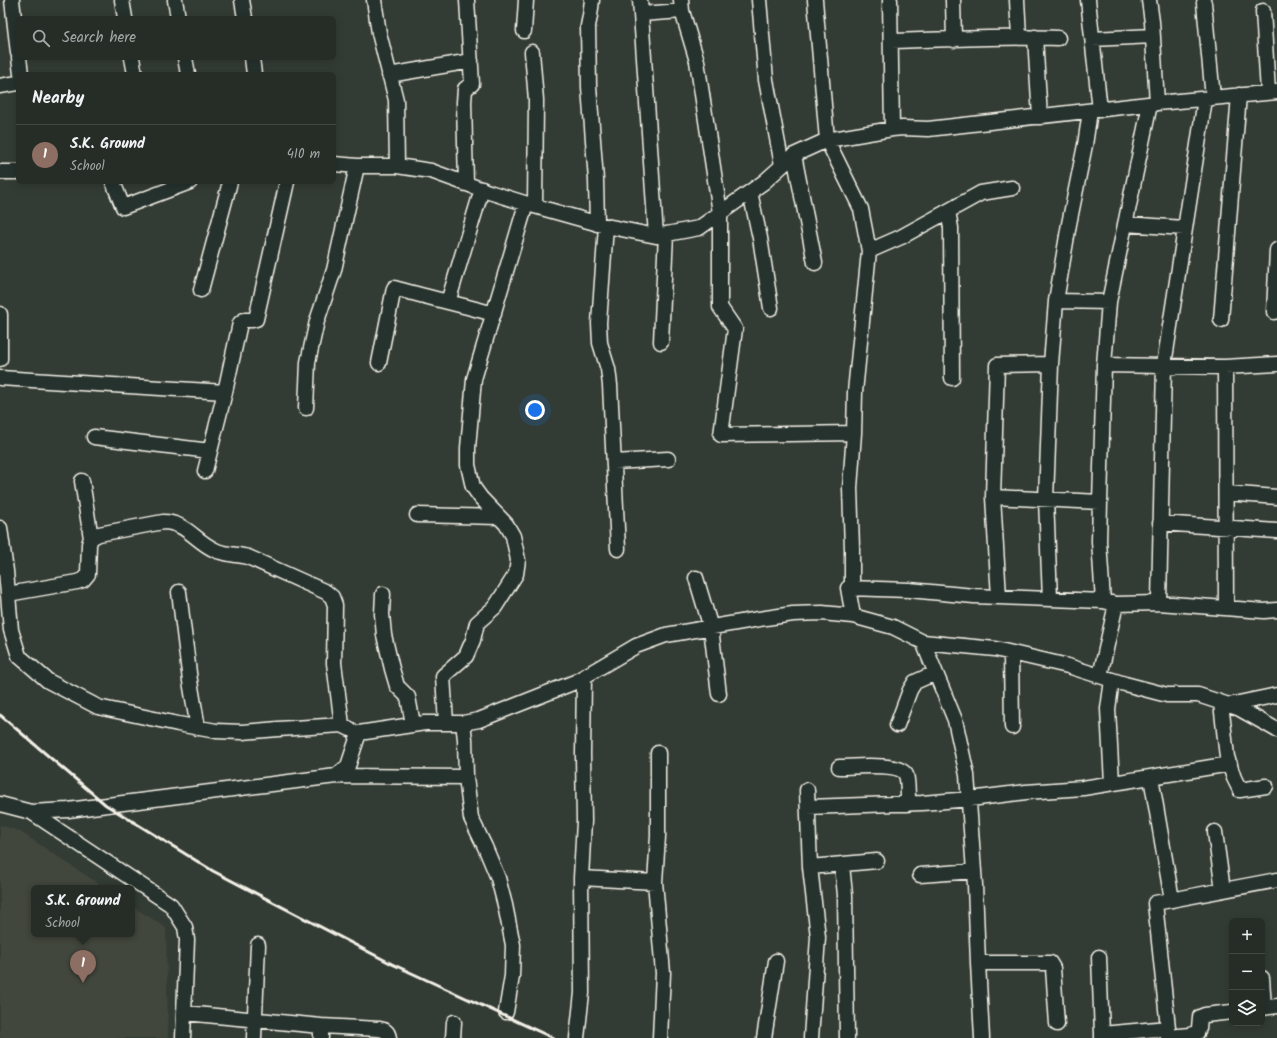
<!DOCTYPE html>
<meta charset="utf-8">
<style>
:root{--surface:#262d27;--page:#2e352f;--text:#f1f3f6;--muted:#a4a8a7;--line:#424944;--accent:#ff9aa2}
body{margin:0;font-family:Kalam,sans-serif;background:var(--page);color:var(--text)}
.controls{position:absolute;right:12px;bottom:12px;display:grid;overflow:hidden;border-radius:6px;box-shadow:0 2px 10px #0003}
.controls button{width:36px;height:36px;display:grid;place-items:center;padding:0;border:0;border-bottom:1px solid var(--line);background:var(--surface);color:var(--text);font:20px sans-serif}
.you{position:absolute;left:535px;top:410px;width:14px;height:14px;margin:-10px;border:3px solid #fff;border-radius:50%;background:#1a73e8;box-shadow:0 0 0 6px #1a73e833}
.badge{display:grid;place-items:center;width:26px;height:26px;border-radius:50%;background:var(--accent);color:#fff;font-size:13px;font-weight:700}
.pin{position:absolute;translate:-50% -33px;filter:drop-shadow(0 1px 2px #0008)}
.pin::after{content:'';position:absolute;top:21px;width:14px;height:12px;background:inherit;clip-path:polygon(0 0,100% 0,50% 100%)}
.popup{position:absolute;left:31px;top:885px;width:104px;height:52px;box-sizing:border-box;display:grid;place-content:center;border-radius:6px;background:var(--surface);filter:drop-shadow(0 1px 3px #0005);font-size:13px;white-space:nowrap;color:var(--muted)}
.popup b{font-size:15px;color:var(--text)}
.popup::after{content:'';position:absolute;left:50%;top:100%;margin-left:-8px;border:8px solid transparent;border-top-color:var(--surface)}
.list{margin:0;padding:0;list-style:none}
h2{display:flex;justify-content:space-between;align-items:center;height:52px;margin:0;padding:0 16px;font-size:17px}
h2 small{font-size:13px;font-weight:400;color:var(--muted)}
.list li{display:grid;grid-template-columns:26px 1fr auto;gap:12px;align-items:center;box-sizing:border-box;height:60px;padding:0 16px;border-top:1px solid var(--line)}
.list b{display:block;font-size:15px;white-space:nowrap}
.list p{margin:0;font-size:13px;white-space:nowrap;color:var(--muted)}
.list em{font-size:13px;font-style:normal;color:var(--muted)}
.icon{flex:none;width:22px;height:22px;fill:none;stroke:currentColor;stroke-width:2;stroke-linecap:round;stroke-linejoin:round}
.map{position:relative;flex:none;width:1277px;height:1038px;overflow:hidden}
.search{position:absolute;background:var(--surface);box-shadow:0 2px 10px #0003;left:16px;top:16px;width:320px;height:44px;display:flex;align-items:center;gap:10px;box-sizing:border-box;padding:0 14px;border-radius:6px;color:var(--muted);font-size:15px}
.panel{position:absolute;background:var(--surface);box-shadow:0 2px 10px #0003;left:16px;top:72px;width:320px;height:112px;border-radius:6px}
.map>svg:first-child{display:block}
.built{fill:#43473d}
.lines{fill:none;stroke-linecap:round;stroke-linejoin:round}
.minor-casing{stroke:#f4f1e8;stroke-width:17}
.minor{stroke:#26332d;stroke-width:14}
.rail{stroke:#f4f1e8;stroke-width:3}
</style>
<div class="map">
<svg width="1277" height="1038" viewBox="0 0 1277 1038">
<rect width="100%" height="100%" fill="#333c34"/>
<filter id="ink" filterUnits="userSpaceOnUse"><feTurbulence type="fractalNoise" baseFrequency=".025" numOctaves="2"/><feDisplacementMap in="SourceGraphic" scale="8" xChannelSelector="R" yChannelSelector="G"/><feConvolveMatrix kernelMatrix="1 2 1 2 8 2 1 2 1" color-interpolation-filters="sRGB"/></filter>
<g filter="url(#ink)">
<!-- built -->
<path class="built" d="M0,825L19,831L105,888H34V934H132V906L166,928L168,1038H0Z"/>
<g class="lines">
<defs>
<path id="minor" d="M12,0L18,53
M122,0L125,18
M175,0L178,18
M242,0L245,18
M374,0L379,33L396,100L397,166
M592,0L590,16L588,26L589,87L596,180L597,224
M640,0L641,14L682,11
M681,0L682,11L697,61L720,213V307L735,329L721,435L854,433
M759,0L766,80L782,165
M815,0L827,140L861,209L869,251L855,392L854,433L850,488L852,548V588
M890,0L892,129
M953,0L954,40
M1017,0L1019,37
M1088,0L1100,110
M1149,0L1152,22L1157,103
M1204,3L1213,98
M1263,11L1268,92
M641,14L656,236
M524,31L526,0
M1035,37L1040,117
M1093,39L1153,36
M891,41C947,40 1002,36 1058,38
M532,52L536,100L535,206
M19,58L21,74
M132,58L135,74
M185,58L188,74
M252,58L254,74
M389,75L471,61
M0,86L18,83
M794,155L815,263
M334,164L357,166H397L431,171L489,192L531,205L606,226L656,236L699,228L764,182L794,155L827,140L892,129L903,128L928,129L1157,103L1277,92
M0,172H18
M113,182L123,207L190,182
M466,184L464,102L465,89L472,84L467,0
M750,192L760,238L771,308
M948,211L951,228L952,378
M1125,224L1184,228
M606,226L599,323L600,343L608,369L610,385L618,549
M869,251L901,237L981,193L1012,188
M201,290L230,182
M1056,301L1109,302
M448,302L482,189
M1274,312L1277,250
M0,314V359
M1221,320L1239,95
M661,342L666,234
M379,363L394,288C427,297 461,305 494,314
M1104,365L1225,367L1277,364
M1225,367L1226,608
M0,378L225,392
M306,408L308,362L317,321L334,270L357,166
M94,437L210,451
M614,462L668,459
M205,471L225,392L240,323L244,320H252L256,319L287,182
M82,481L91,538
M1226,493L1277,497
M993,497L1100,502
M417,515L499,517
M1160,523L1277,531
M0,528L6,571L11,630L19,656L48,681L98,707L178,724L216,731L242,732L278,729L342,725L350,729
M696,578L711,628L719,694
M179,592L190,681L198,728
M8,594L77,582L83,580L88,574L89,544L91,538L99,534L163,522C186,522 196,542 215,550C225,555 237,554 248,557L326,592L332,597L335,605L334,663L342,725
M383,594L382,614L384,635L392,669L397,686L408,697L413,724
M999,597L993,497L997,365L1051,364
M1050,599L1046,499L1051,364L1056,301L1069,224L1085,145L1090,111
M1103,601L1099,541L1100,502L1104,365L1109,302L1150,104
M1159,603L1164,365L1205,99
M853,616L848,588L909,590L974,596L1103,601L1116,604L1159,603L1264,611L1277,610
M923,642L955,720L967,775L975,885L978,963L982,1038
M1011,653L1012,727
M1100,676L1116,604
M1221,703L1227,757L1234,778L1240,790L1266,786
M1229,705L1277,695
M446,723L443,676L466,656L473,640L477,623L495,607L516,574L518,560L513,536L506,524L481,498L473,487L468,465V448L474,379L526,204
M463,723L465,739L466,777L471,818L485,847L498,878L505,905L513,945L512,976L506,1012
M897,725L910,690L915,682L935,673
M658,753V836L655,882L663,973L660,1038
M839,767C852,767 900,762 906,775C908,780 908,797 908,804
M336,776L466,777
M1151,777L1172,900
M1112,783L1108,709L1112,680
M807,790L810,867L818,937L811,1038
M0,804L31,812L68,810L336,776L348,766L359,733L425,723H463L479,720L575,682L636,646L666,635L759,619L793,614L822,613L853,616L893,627L923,642L995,649L1068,666L1125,684L1167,695H1198L1238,708L1277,730
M808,807L922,803L970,799L1026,792L1083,788L1230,764
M31,812L171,905L185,927L187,940L183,1038
M1215,832L1223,890
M842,865L845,895L847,1038
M810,867L877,861
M920,875L974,871
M581,878L655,882
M1099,957L1102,1034
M978,963H1050L1053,968L1057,1024
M1262,978L1264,1008
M1262,1008L1277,1006
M185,1013L321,1026V1038
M321,1026L379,1029C385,1030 388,1031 389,1038
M1168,1037L1190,1035L1197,1033L1199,1028L1200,1017L1205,1015L1232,1012
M254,1038L258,945
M453,1038L454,1022
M577,1038L582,993L581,878L584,821L583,754L584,677
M764,1038L776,961
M1102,1038V1034L1168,1028L1155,903L1277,880"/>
</defs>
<!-- minor casing -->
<use href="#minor" class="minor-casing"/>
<!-- minor -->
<use href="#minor" class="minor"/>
<!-- rail -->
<path class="rail" d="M0,715L106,805L213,871L392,964L553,1038"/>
</g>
</g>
</svg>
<div class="controls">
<button>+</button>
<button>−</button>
<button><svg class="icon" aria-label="layers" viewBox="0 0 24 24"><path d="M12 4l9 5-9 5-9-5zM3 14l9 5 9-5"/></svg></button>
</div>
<div class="you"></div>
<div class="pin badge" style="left:83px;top:983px;background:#8d6e63">1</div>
<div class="popup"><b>S.K. Ground</b>School</div>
<div class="search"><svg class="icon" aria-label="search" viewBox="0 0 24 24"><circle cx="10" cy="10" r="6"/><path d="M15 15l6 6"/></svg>Search here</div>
<section class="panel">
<h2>Nearby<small></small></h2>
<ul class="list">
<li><span class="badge" style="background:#8d6e63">1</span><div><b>S.K. Ground</b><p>School</p></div><em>410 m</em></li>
</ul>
</section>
</div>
